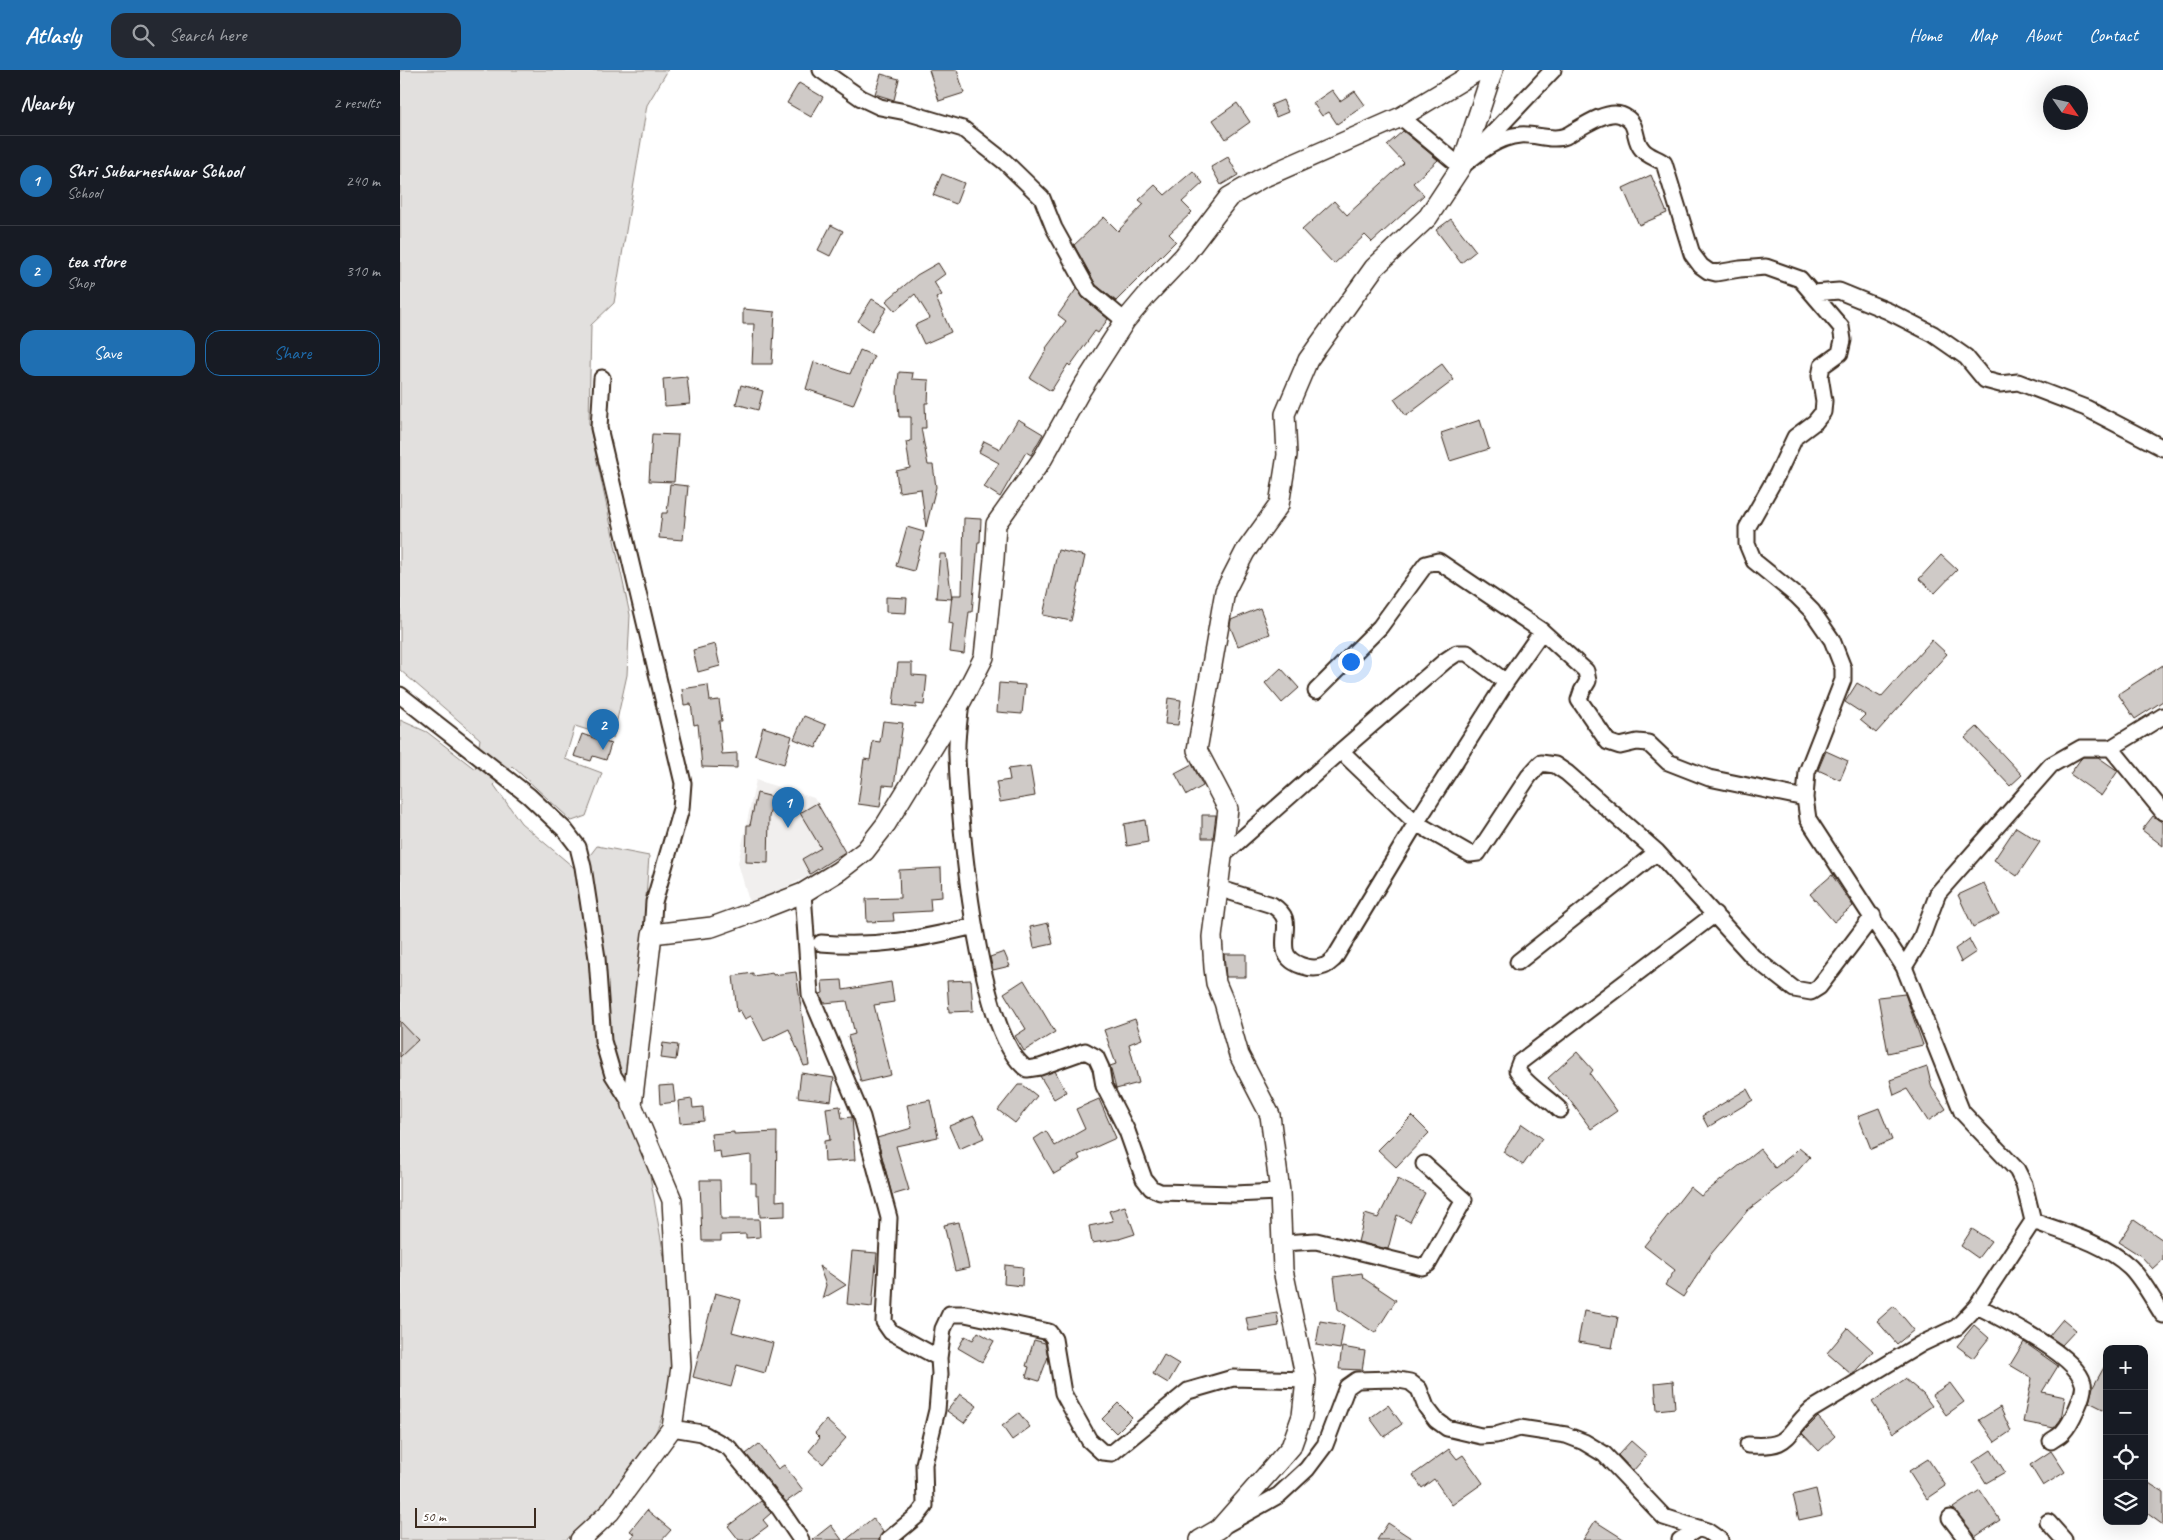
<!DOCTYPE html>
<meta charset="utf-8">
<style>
:root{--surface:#171b24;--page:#242831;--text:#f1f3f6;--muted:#9ea1a6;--line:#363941;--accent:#1f6fb2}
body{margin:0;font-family:Caveat,sans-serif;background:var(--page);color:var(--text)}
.controls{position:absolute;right:15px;bottom:15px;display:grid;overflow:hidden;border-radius:10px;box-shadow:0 5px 20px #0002}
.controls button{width:45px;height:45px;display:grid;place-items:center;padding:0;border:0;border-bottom:1px solid var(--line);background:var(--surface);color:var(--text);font:25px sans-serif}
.compass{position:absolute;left:1643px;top:15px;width:45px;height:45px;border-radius:50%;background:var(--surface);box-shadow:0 5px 20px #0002;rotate:124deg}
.scale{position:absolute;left:15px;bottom:12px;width:121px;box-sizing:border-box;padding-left:5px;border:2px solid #3b2a1e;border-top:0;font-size:14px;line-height:18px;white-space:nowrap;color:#3b2a1e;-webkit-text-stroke:4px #fff;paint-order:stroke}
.you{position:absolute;left:950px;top:591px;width:18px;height:18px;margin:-12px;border:4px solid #fff;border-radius:50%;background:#1a73e8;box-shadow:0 0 0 8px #1a73e833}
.badge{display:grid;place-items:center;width:32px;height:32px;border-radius:50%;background:var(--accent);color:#fff;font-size:16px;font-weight:700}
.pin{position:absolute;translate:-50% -41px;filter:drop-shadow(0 1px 2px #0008)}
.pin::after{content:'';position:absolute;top:26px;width:18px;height:15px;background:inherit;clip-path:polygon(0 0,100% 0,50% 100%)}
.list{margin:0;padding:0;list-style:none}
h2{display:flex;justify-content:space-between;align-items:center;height:65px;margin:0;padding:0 20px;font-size:21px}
h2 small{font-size:16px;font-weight:400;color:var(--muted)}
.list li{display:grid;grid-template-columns:32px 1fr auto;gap:15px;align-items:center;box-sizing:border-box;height:90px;padding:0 20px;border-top:1px solid var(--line)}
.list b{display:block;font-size:19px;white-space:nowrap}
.list p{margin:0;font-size:16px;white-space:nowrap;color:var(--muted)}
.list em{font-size:16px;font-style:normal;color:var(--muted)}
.actions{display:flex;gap:10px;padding:15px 20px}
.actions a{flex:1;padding:11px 0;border:1px solid var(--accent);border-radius:15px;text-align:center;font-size:18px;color:var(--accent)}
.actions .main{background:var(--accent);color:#fff}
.icon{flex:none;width:28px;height:28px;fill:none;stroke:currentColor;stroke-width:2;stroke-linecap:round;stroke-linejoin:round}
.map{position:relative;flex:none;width:1763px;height:1470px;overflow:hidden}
header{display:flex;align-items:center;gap:30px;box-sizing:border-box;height:70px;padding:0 25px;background:var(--accent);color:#fff}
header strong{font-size:24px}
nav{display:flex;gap:28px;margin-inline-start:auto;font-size:18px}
.search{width:350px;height:45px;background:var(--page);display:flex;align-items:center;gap:12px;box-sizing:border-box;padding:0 18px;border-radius:15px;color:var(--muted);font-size:19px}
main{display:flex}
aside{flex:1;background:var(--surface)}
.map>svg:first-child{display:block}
.built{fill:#f1efee}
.green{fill:#e2e0de;stroke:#8e857e}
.building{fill:#cfcac7;stroke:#3b2a1e}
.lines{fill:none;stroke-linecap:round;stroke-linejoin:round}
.minor-casing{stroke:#3b2a1e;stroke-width:19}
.tertiary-casing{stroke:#3b2a1e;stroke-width:22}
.minor{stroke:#fff;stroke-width:15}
.tertiary{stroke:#fff;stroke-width:19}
</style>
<header>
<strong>Atlasly</strong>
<div class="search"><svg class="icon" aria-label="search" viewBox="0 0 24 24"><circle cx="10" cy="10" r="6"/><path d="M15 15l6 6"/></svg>Search here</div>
<nav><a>Home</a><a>Map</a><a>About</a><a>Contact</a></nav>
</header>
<main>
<aside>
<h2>Nearby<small>2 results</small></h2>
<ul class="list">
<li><span class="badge">1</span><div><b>Shri Subarneshwar School</b><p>School</p></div><em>240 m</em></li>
<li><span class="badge">2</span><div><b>tea store</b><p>Shop</p></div><em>310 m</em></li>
</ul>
<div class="actions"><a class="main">Save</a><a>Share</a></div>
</aside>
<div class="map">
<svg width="1763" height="1470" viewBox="0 0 1763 1470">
<rect width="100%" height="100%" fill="#fff"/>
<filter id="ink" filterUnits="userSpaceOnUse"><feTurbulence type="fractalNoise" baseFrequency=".02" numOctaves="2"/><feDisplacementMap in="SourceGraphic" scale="10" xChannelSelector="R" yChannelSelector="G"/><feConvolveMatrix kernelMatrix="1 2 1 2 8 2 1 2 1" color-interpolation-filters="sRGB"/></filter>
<g filter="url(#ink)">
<!-- built -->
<path class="built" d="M356,710L414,728L445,788L350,835L338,793Z"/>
<!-- green -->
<path class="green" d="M0,0H268L247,35L214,233L191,255L189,353L230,545L227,605L213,668L175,656L165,689L202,703L186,746L172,751L112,696L94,715L121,753L178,801L197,776L249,786L233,1008L270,1221L272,1324L246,1385L194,1445L166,1470H0V650L27,662L75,699L80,669L0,600Z"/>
<!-- building -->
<path class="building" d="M529,0H557L564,23L539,31Z
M481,4L499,9L494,30L475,24Z
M399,13L423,27L411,47L387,33Z
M932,20L940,31L955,21L965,35L937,54L929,42L922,46L913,33Z
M883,30L888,42L876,47L871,35Z
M837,33L850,52L826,69L813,50Z
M1003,61L1038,90L1013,113L1024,125L972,172L965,165L934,194L902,160L934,131L947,145L1004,93L987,75Z
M828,87L838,105L821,115L811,97Z
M793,101L803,113L782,132L792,142L769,164L776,171L716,231L696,215L674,175L704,147L718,161L744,134L739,130L755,115L765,125Z
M542,104L564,113L556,134L533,125Z
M1251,105L1267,143L1239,155L1223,118Z
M1051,149L1076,181L1061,193L1036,160Z
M431,155L443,161L430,186L418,180Z
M538,193L545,204L534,212L542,225L536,228L551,262L524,274L515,255L530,248L515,224L495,241L486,231L517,205Z
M677,218L683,228L708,249L698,263L695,261L670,296L668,294L651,321L630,308L647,279L646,278L666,251L658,245Z
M472,229L487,238L472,261L458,251Z
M343,239L375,242L372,294H352L354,254H343Z
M460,280L474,286L453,335L406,319L414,292L450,304Z
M1042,294L1054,310L1006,346L994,329Z
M499,302L513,303L512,309L529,310L528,333H525L526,358H521L528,395H533L536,417L526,457L521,419L499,422L496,401L510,398L506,372L511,371V347H499L497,322Z
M287,307L290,334L265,336L263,309Z
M341,315L363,321L358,340L336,334Z
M618,349L643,364L631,385L626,382L600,427L584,417L599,393L579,382L584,371L600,379Z
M1080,350L1089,379L1050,391L1041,363Z
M252,364L278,365L274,412L249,411Z
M270,414L288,416L283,470L259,468L262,443H267Z
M564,448L581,449L580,472H578L572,542H569L564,584L550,582L553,554L549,553L552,525H562Z
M507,457L524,462L514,501L496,496Z
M658,480L685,486L671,551L643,545Z
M540,484H546L552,529L536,528Z
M1541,485L1557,500L1535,523L1519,509Z
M486,527L507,528L506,543L486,542Z
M860,538L870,564L838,576L830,556L831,550Z
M1532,570L1547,584L1476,663L1460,650L1465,645L1445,632L1457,613L1481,627Z
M315,574L320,596L298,602L293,580Z
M498,593H512V605L527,606L524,635L516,634V638L493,635Z
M1763,595V631L1735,649L1718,624Z
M881,598L899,618L882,633L865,613Z
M599,613L625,615L622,644L597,642Z
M308,615L310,631L319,630L322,651H319L322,684L337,683V698L302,697L298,654L294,655L291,634L284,635L282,619Z
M768,628L781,630L778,655L765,654Z
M404,646L426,655L416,678L394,669Z
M483,651L503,653L494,716L483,715L480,737L458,734L464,689L470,690L473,671L480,672Z
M363,657L392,666L384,694L355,685Z
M1577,657L1622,705L1610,716L1565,668Z
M182,664L211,674L206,690L193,686L191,691L174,686Z
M1426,681L1448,691L1440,710L1418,700Z
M1683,687H1698L1718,701L1701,726L1670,704L1680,690Z
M792,694L803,716L787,725L775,703Z
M630,696L635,726L600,732L596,712L610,710L608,699Z
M357,723L373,727L369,747L368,793L346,792L347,755H350Z
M417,733L445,782L410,804L402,789L421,778L400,743Z
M802,745H816L813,768H802Z
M1753,746L1763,753V776L1742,760Z
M745,750L748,772L727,776L724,754Z
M1616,757L1640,772L1617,806L1594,790Z
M541,798L542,827L530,828L531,841L493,843L494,851L467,852L466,829L500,828L499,800Z
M1432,805L1453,836L1434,852L1410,824Z
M1584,813L1599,844L1573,857L1558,825Z
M648,853L653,874L634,878L630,857Z
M1569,869L1576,882L1561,892L1555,879Z
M604,882L610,896L593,900L590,887Z
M824,884H846V907H826Z
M396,902L409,995L404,996L389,959L364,971L351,946L345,949L340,940L337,942L333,906L353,903V906L373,903V905Z
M442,910L443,920L491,912L494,932L474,935L491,1005L461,1012L448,966L455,964L447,931L424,933L420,924L423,923L422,911Z
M571,910L573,941L549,942L547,911Z
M624,910L655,962L624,981L615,966L626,959L604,923Z
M1505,924L1523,975L1488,983L1478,927Z
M735,949L742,969L729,974L739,1013L716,1019L710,996L716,994L704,960Z
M0,951L18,970L0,987Z
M263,973L278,975L276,990L261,988Z
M1177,982L1193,1000L1190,1004L1217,1041L1191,1059L1166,1025L1164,1026L1148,1008Z
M1527,997L1532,1018L1546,1039L1528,1051L1507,1019L1494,1025L1490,1010Z
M655,1001L666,1022L654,1029L640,1006Z
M401,1003L434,1008L431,1031L398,1027Z
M273,1015L275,1032L260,1034L259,1016Z
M618,1015H623L637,1026L615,1053L598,1040Z
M1347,1019L1353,1030L1308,1057L1302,1046Z
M292,1029L293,1038L303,1037L304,1051L280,1053L278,1031Z
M699,1029L716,1068L678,1085L680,1089L654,1104L634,1069L646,1061L655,1076L685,1059L676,1039Z
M530,1030L538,1067L496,1076L509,1120L492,1125L477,1068L512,1058L507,1035Z
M440,1036L442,1048L452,1047L455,1090L425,1092L424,1071L430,1070L426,1038Z
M1479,1038L1492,1070L1471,1079L1458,1046Z
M574,1046L584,1068L559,1079L549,1056Z
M1012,1046L1029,1063L996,1097L978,1080Z
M1122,1054L1142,1068L1123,1095L1103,1082Z
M334,1062V1064L377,1062L376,1131L385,1130V1146L360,1147L359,1125H356V1113H351V1085L321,1089L320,1081L313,1082L311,1064Z
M1399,1078L1410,1087L1394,1105L1348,1140L1311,1184L1283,1227L1265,1215L1275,1200L1244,1176L1290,1117L1301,1126L1360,1079L1375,1098L1393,1084Z
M998,1109L1025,1123L1010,1152L997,1145L988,1179L958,1172L965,1144L978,1148Z
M300,1110H320L321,1149H359L360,1167L346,1168V1164L321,1165V1171H302Z
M725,1136L735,1164L719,1169L692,1173L689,1156L713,1151L709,1141Z
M1734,1150L1763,1170V1190L1753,1199L1741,1186L1719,1172Z
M559,1152L569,1198L555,1201L544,1155Z
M1572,1159L1591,1171L1578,1188L1561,1176Z
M452,1181L477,1183L472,1237L447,1234Z
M605,1195L623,1197L622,1216L604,1214Z
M419,1196L446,1215L422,1229L426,1215Z
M962,1203L963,1208L996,1230L975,1263L938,1239L934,1207Z
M315,1223L341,1230L332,1262L373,1273L365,1303L337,1295L331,1317L293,1307Z
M1494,1236L1514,1260L1497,1274L1477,1251Z
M1184,1241L1218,1247L1212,1278L1178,1272Z
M877,1243L879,1256L849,1261L846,1248Z
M1663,1249L1676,1260L1662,1275L1649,1266Z
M920,1251L944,1255L940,1279L916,1275Z
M1574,1255L1589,1268L1573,1288L1557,1276Z
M1448,1258L1473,1281L1452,1305L1427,1283Z
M578,1262L594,1271L582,1292L558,1278L565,1266L573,1270Z
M634,1270L645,1273L648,1287L639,1311L626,1307L629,1297L626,1296Z
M1624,1272L1658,1296L1642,1322L1665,1327L1661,1349L1654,1358L1623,1352L1632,1308L1610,1295Z
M942,1277L965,1281L962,1300L939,1299Z
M764,1285L779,1294L768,1313L753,1304Z
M1707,1292V1341L1689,1332L1693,1317Z
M1505,1309L1523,1324L1532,1336L1493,1363L1472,1332Z
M1273,1311L1275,1338L1257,1340L1255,1313Z
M1550,1313L1564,1332L1546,1345L1532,1325Z
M560,1324L577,1336L564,1353L547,1341Z
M718,1333L732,1347L716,1363L702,1349Z
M988,1335L1002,1354L984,1367L970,1348Z
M1600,1337L1611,1361L1595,1372L1579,1350Z
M619,1343L630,1357L612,1370L602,1356Z
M1418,1347L1435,1366L1419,1381L1402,1363Z
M426,1350L446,1368L423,1394L409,1381L420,1368L415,1363Z
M1231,1371L1247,1385L1233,1401L1218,1385Z
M359,1374L378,1399L384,1395L403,1420L386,1432L346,1384Z
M1049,1379L1057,1389L1063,1385L1083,1413L1052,1435L1034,1409L1022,1418L1013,1405Z
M1591,1380L1605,1402L1586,1413L1573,1392Z
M1651,1381L1665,1402L1643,1416L1630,1395Z
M1528,1389L1546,1416L1527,1429L1509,1401Z
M1744,1410L1763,1422V1455L1744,1441Z
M1416,1419L1422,1445L1399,1450L1393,1425Z
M1580,1420L1600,1450L1575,1467L1553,1438Z
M361,1431L371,1443L363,1450L368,1456L349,1470H339L328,1456Z
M247,1440L271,1460L262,1470H230L235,1464L230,1461Z
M473,1448L483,1462L479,1470H446Z
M1195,1451L1225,1470H1183Z
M988,1453L1014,1470H977Z
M431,1455L442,1470H412Z"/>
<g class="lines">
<defs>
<path id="minor" d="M421,0L461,28L480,37L506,42L563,59L605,92L642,128L654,158L689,221L725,251
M1001,47L1061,97
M1081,76L1153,0
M1061,97C1078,83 1097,67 1120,65C1134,63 1152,72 1166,66C1179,59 1206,39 1221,45C1240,52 1232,68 1242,79C1247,86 1257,88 1264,93L1292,184L1301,196L1308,201L1316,203L1340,199L1366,197L1400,209L1441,257L1443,270L1440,283L1422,296L1420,306L1424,331L1423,342L1415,352L1395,367L1377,405L1347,458V474L1354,491L1397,526L1412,541L1432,570L1443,598V610L1407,702L1405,728L1408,749L1504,897L1562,1042L1617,1100L1624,1114L1633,1151C1666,1163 1704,1173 1730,1197C1743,1210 1753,1230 1763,1245
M1414,223L1439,221L1488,241L1533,264L1566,287L1585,310L1600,314L1618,312L1686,338L1763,378
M202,308L199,358L283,713L281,739L254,832L252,864
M1106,612L1142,561L1186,601L1188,611L1182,621L1179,630L1208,672L1220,676L1237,672L1248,673L1268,692L1309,708L1405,728
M916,621L980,557L1026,494L1038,491L1142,561
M0,625L129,726L165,760L178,777L183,797L197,888L203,971L213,1005L232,1035
M561,633C559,651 556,669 557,686C559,747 577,966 627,999L640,997L685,981L696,987L701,998L704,1016L727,1061L744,1109L751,1118L760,1122L834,1124L880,1122
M1711,678L1763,742
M822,786L941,681
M818,818L872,835C894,849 882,860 885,880C888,895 912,901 924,896C928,895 931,891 934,889L1016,753L1106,612L1067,583H1057L1045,591L941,681L1016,753L1070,784L1078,783L1129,706L1141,693L1155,695L1167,703L1257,782L1353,887L1394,919L1411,922L1419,917L1473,846
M403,823L410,924L462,1047L489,1148L484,1252L491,1262L539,1288L540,1304L537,1340L524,1394L525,1436L518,1445L488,1470
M421,873C476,878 522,869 574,856
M1118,892L1257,782
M1504,897L1520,871L1538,823L1651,695L1681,678H1711L1763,646
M1160,1040C1146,1026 1127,1016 1117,1000L1120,992L1315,844
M882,1173L916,1171L1022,1197L1028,1194L1064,1130L1024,1094
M1577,1236C1601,1248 1677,1286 1683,1313C1686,1323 1670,1355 1663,1362C1660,1366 1655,1368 1651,1371
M539,1288L543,1259L550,1244H565L649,1262L654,1269L663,1323L689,1370L702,1382L712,1383L788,1321L833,1308L906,1310
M272,1358L302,1363L329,1378L380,1439L401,1470
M1348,1375C1393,1378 1383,1365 1411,1340L1521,1274L1557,1257L1577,1236L1633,1151
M1550,1448L1567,1470
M1648,1452L1664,1470
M827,1454L879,1425L907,1399L925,1375L947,1317L957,1310L993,1309L1010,1312L1019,1319L1026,1337L1036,1350L1047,1358L1081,1366L1096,1365L1120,1358L1166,1365L1184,1372L1204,1384L1264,1447L1307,1461L1320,1470
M1280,1470L1299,1458"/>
<path id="tertiary" d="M180,1470L210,1442L272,1358L281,1297L272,1130L232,1035L252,864L312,857L362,839L403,823L439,801L465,781L486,754L562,630L584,587L594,489L596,454L643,388L682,318L725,251L747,225L784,186L829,127L860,109L1001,47L1079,0
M800,1470L819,1459L891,1377L902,1346L906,1310L883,1200L880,1122L870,1045L839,985L824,932L816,913L814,898L812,867L828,739L797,680L825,521L845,482L879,435L887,385L885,344L908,290L974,198L1028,147L1061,97L1093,0"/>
</defs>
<!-- minor casing -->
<use href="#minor" class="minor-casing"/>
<!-- tertiary casing -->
<use href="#tertiary" class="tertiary-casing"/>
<!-- minor -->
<use href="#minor" class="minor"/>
<!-- tertiary -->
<use href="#tertiary" class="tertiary"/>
</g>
</g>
</svg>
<div class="controls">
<button>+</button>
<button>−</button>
<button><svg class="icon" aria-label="locate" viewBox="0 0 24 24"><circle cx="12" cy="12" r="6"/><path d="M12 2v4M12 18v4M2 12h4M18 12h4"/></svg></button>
<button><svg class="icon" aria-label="layers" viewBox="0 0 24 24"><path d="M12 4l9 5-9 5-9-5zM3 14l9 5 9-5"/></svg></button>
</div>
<svg class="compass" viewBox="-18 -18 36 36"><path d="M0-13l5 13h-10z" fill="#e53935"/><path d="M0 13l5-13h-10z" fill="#9ea1a6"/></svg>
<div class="scale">50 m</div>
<div class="you"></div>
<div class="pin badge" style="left:388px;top:758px">1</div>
<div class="pin badge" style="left:203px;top:680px">2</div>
</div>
</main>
